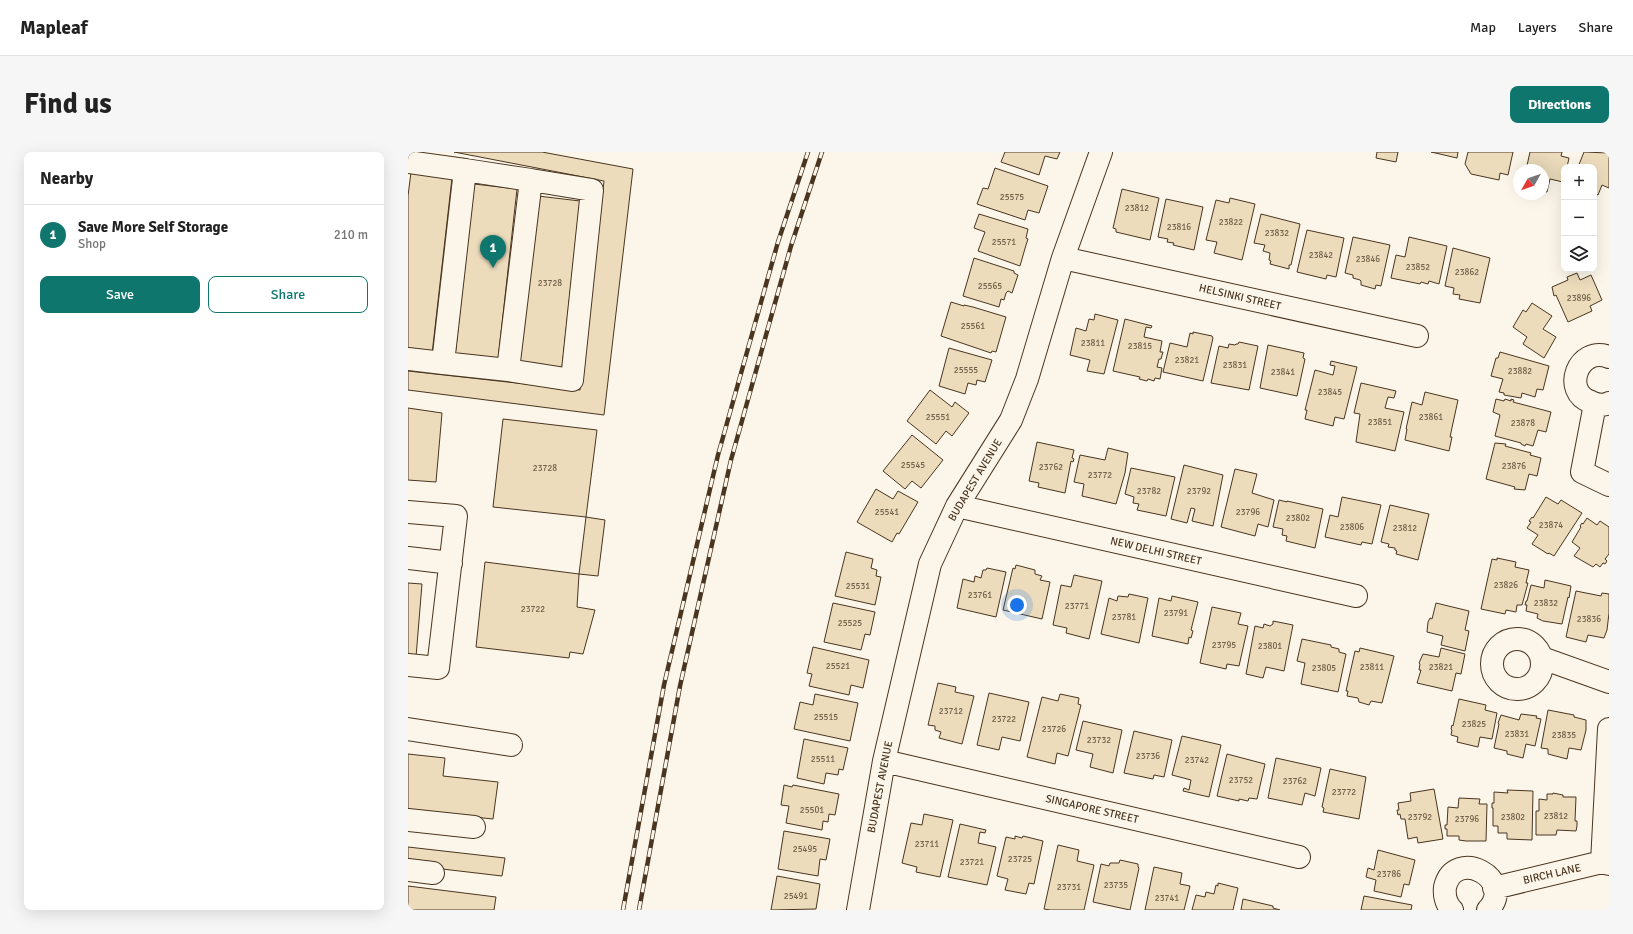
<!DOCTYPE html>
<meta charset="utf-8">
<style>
:root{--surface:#fff;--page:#f6f6f6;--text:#222;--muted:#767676;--line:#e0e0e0;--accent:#0f766e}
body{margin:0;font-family:Signika,sans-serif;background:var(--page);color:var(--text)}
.controls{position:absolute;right:12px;top:12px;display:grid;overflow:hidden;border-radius:8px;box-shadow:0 4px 16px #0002}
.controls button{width:36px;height:36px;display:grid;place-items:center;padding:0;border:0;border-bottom:1px solid var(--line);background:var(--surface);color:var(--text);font:20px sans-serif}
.compass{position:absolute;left:1105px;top:12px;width:36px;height:36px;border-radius:50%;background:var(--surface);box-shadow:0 4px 16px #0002;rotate:230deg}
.you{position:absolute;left:609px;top:453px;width:14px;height:14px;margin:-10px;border:3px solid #fff;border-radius:50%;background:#1a73e8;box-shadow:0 0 0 6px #1a73e833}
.badge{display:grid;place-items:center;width:26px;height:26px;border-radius:50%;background:var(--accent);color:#fff;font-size:13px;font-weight:700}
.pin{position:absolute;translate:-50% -33px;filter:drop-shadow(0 1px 2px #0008)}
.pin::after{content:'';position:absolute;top:21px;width:14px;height:12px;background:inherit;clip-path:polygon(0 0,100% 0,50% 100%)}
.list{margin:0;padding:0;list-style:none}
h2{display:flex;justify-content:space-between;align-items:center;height:52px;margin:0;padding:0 16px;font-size:17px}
h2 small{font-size:13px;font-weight:400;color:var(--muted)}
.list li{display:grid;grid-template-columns:26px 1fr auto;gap:12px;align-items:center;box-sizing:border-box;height:60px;padding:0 16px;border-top:1px solid var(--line)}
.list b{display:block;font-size:15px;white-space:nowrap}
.list p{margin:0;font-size:13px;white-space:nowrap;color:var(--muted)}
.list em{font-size:13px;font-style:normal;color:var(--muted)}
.actions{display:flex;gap:8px;padding:12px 16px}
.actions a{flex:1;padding:9px 0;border:1px solid var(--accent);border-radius:8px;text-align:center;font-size:14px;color:var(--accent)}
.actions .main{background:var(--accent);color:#fff}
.icon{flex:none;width:22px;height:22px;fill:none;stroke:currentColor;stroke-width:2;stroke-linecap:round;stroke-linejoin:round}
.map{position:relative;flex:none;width:1201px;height:758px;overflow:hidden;border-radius:8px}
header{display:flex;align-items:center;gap:24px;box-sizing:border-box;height:56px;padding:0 20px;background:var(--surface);border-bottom:1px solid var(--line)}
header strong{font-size:19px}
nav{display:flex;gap:22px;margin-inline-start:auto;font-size:14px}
.intro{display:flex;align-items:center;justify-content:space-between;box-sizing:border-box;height:96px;padding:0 24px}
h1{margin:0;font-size:28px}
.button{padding:10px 18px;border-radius:8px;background:var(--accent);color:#fff;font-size:14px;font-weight:700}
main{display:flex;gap:24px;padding:0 24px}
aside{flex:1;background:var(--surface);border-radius:8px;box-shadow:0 4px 16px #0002}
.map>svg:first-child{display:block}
.building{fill:#ecdcbc;stroke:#4a3520}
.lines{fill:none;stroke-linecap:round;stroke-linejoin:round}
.minor-casing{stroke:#4a3520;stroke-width:24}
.minor{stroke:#fbf6e9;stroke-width:22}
.rail-casing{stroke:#4a3520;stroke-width:4.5}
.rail{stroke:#fbf6e9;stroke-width:3;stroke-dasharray:9;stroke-linecap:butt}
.labels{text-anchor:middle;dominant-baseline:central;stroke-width:3;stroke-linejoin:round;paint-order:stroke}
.number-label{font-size:9px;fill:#725f47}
.street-label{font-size:11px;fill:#4a3520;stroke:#fbf6e9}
</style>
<header>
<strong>Mapleaf</strong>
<nav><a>Map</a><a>Layers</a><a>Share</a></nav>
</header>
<div class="intro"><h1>Find us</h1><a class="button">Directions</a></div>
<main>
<aside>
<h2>Nearby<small></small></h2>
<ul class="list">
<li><span class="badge">1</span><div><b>Save More Self Storage</b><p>Shop</p></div><em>210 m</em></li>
</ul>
<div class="actions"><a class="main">Save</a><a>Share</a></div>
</aside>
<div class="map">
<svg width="1201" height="758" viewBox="0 0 1201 758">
<rect width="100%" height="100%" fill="#fbf6e9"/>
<!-- building -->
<path class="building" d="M46,0H134L225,17L196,263L0,238V219L172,238L196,29Z
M597,0H652L649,7L637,4L631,23L593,10Z
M969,0H990L988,10L968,6Z
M1023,0H1050L1049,6Z
M1060,0H1105L1100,23L1092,21L1091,28L1063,22L1057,12Z
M1122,0H1154L1153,4L1161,6L1159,15H1156L1155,30L1142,27L1139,40L1135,39V18H1118Z
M1176,0L1201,1V36L1194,33L1190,43L1186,41V15H1170Z
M587,16L640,34L631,61L620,58L617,68L569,52L575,36L580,37Z
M3,20L44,26L24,202L0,199V44Z
M66,32L109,37L90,208L47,204Z
M714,37L751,46L742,88L708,80V77L705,76Z
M130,44L172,49L154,216L111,212Z
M822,46L847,52L834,108L806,101L809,90L798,88L808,48L821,51Z
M758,47L795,55L786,98L765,93L766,91L759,90L760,87L750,85Z
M571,62L620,77L618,86L620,87L618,93L612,114L570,99L577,80L566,76Z
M853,62L892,72L883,113H881V117L862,112L863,109L861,108L862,101L855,99L857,93L846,91Z
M899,78L936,86L928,125L919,123L918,127L889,120Z
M945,85L982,93L973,134L968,133L967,137L953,133V129L952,128L945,126V123L937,121Z
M1001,85L1039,94L1031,132L1021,129L1020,132L1013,130L1012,132L983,126L988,103L997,105Z
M1045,96L1082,106L1072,151L1051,147L1052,143L1045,142L1046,136L1037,134Z
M566,106L606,119V121L610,123L604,141L600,139L598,141L596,148L593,147L591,155L555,144Z
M1169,121L1172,128L1183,123L1194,148L1182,154L1184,159L1160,170L1148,143L1146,144L1144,135L1160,128L1159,125Z
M543,150L556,154V153L565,155L598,165L588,200L584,199L583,201L533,184Z
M1124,151L1144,164L1135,177L1148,185L1136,206L1115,192L1119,185L1105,175L1115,158L1118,160Z
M687,162L710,168L696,222L679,219L682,208L662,203L668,176L678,179L681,167L686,168Z
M717,167L744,174L743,176L738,175L736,185L754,189L752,200H755L753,207H751L749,215L754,216L752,227L747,226L746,229L740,227L739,229L731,227L732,225L705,219Z
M785,180L804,184L805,186L795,229L755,220L762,191L779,195L782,181L785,182Z
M831,190L850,194L841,238L803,231L811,194L820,196L821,192L827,193L828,192H830Z
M860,193L896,201L895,206L897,207L889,244L852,236Z
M541,196L584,208L577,230L569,228L568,233L560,231L557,242L531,234Z
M1092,200L1141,214L1135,238L1129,237L1127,245L1114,241L1113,246L1096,243V241L1091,240L1095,227L1083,224L1088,206H1090Z
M923,209L949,215L936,267L927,265L925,274L897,267L899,258H897L907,218L925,223L927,214L922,213Z
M953,231L988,239L986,246L980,245L977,256L996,260L987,299L948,290L952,262L946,261Z
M522,238L544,255L547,250L561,261L544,284L538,279L528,292L499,269Z
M1017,240L1050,248L1042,285H1044L1041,299L997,288L999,277H998L1004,250L1014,253Z
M1088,247L1096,249L1097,247L1103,249V247L1106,248L1105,250L1143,260L1138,280L1130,278L1125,294L1118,292L1117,294L1113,292V291L1087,284L1092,263L1085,260Z
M0,256L34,261L28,330L0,328Z
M95,267L189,278L178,365L85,355Z
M504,283L535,308L513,336L504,329L497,337L475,319Z
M629,290L666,298L664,306L666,307L665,310L663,309L657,341L630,335L631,331L621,329Z
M1087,291L1098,292L1097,294L1123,301L1122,303L1133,306L1129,324L1121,322L1117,338L1106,337L1107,335L1078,327Z
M700,296L720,301L717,321L708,352L674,344L676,332L666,330L672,303L697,308Z
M776,313L815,323L805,374L784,369L787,357L783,356L779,371L763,367Z
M723,316L767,325L758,364L729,358L731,352L725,351L726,345L717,342Z
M827,317L849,322L844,341L866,348L860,375L850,372L847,384L813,375Z
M468,337L485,347L490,339L510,350L491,382L489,381L484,390L449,370Z
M934,345L973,353L964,392L954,390L953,393L917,385L922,363L930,365Z
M1138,345L1150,352L1153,348L1174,361L1146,404L1141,401L1140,402L1124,392L1130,383L1119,376L1123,370L1121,369L1124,365L1125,366Z
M871,348L879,350V349L915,357L907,396L878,389L879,384L874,383L875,377L865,375Z
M982,353L1021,362L1010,408L988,402L989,399L987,398V396L980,395L981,392L973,390Z
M178,365L197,368L190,424L171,422Z
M1179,366L1189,373L1192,369L1201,375V402L1197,407L1199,409L1197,412L1195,411L1192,415L1188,412L1185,415L1166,404L1172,396L1164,390L1173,375L1172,374L1174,371L1175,372Z
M438,400L465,407L463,416L469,418L468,424L473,425L467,453L427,444Z
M1089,406L1108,410L1107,415L1121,418L1118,431H1120L1114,453H1109L1108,460L1098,458L1097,462L1073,457L1084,407L1089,408Z
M77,410L171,422L169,455L187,458L175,502L162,500L161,506L68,495Z
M608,413L627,418V422L634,424L632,428L642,430L634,467L595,458L605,416L607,417Z
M579,416L598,420L588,465L549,456L555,427L566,430L567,424L573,426L575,418H578Z
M666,423L694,429L681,487L658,481L659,476L645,473L653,433L663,435Z
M1137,428L1163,434L1161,446L1160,445L1154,472L1135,469L1129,466L1130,462L1118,459L1119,453H1117L1118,449H1119L1123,433L1136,436Z
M0,431L14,432L8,505L0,504Z
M1168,439L1193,444L1194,441L1201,442V461L1199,478L1196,486L1180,483L1178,490L1158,485Z
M721,442L740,446L731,491L693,482L701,446L709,449L710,444L720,445Z
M764,444L790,450L783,478L785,479L783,486L781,485L780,492L744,484L751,446L763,449Z
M425,451L467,460L462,483L457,482L453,498L416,490Z
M1028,451L1061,459L1057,478L1061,479L1057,499L1033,493L1035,484L1019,480L1020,470L1022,466L1024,467Z
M804,455L833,461L830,472L840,474L831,514L819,512L818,517L792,511Z
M865,469L885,473L876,519L858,515L855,526L838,522L847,474L855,476L856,472L862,474L865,472Z
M894,487L923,493V495L931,497V500L938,502L930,540L893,532L897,511L889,509Z
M405,495L461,508L455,536L443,533L441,543L401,534L404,522L399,521Z
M952,496L986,504L974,551L963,549L961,553L951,550L950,546L939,544L940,539H938L947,499L951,500Z
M1033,496L1057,502L1053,522L1048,521L1044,539L1009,531L1013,518H1011L1012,512L1011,511L1015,502L1031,505Z
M530,531L548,535L547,540L566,544L554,592L531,586L533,580L527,578V574L520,573Z
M581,541L621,550L612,589L594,585L591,598L569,593Z
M407,542L450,551L442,589L386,577L392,550L405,553Z
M652,542L671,546L670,552L673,553L660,604L649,601L647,612L619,605L634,545L650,549Z
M1051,547L1078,553L1077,558L1089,561L1084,587L1072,585L1070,595L1049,590L1050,585L1043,583L1044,578L1043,577L1044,573L1045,574Z
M1140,558L1166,563V565L1178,568V578L1173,598L1161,596L1159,607L1140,602V597L1133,596Z
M1113,562L1129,564L1128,566L1133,567L1127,594L1118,592L1115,606L1099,602V599L1086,596L1091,572L1090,571L1093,563L1111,568Z
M675,569L714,578L705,621L682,615L685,602L668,598Z
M726,579L764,588L756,625L746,623L745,627L716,621Z
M774,584L813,593L801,645L775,639L776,636L781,638L783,628L764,623Z
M396,587L440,596L435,618L431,617L430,623L418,621L416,632L389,626Z
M0,602L37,606L35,624L90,630L85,667L0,658Z
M819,602L857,612L849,647L841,646L840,649L831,647V649L809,644Z
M868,606L913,616L907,644L897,641L894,653L860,646Z
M922,617L958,625L951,667L915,660L916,656L914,655Z
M376,633L384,635L385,633L431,642L427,663L421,662L420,670L415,669L414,678L378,671L381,654L373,653Z
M1026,637L1035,687L1010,691L1009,685L1000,687L997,667H993L992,662L990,663L989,658H991L990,651L1003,649L1002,641Z
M1099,638L1125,639L1124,688L1099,687V681H1090V674H1085V656H1084V651H1086V640L1100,641Z
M1145,641L1155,643V645H1168L1167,669H1169V674L1168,679L1149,678L1148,683H1128V659H1131V647L1139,648V642H1145Z
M1051,646L1072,647L1071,652H1079L1078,689H1058L1051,688V684H1039V677H1037V673H1039L1040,655L1050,656Z
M516,662L545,668L532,725L508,720L509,715L494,711L503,671L514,673Z
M552,672L578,678L577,681L572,680L570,691L588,695L579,733L540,725Z
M376,679L422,687L418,708L412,707L410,724L370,717Z
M607,684L614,686L615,684L635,689L626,732L621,731L618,742L597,738L600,727L589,724L598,685L607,687Z
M650,693L671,698L669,709L686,713L676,758H642L636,757Z
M0,695L97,706L94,724L0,713Z
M970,698L1007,708L1001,733L996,732L993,745L966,739L968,728L958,725L960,716L966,718Z
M712,708L730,712V715L731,716L722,758L685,750L693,712L701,714L702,711H711Z
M746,715L774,721L772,732L782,734L776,758H737Z
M369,724L412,732L408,757L363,758Z
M810,731L830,736L825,758H784L788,743L797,745L798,740L806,742L808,733L810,734Z
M0,734L88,745L86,758H0Z
M956,744L1004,753L1003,758H953Z
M835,747L865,754V756L872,758H833Z"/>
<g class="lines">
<defs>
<path id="minor" d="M0,10L57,18L35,211L0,207
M655,106L1009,184
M1201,205C1170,193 1153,240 1183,250C1189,253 1195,254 1201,251
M35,211L100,218L123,28L57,18
M100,218L164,228L184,38L123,28
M1187,252L1174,320L1201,333
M549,354L948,444
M0,360L48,364L30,516L0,513
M0,406L43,411
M1084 512a25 25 0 1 1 50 0a25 25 0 1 1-50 0Z
M1134,506L1201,530
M0,577L103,593
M476,609L891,705
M0,668L66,675
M1194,710L1201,577
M0,718L25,721
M1086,736L1194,710L1201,712
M450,758L476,609L522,412L549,354L603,268L619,227L655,106L693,0
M1044,758C1038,752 1036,743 1037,735C1047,694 1109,727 1080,758"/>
</defs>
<!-- minor casing -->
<use href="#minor" class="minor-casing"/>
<!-- minor -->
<use href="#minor" class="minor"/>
<defs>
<path id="rail" d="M215,758L256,533L310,303L370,90L400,0
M231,758L272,534L323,308L383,94L414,0"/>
</defs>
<!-- rail casing -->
<use href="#rail" class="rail-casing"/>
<!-- rail -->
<use href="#rail" class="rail"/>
</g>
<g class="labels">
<!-- number labels -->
<g class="number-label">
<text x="604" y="45">25575</text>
<text x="729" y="56">23812</text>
<text x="823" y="70">23822</text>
<text x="771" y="75">23816</text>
<text x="869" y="81">23832</text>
<text x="596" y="90">25571</text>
<text x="913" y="103">23842</text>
<text x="960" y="107">23846</text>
<text x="1010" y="115">23852</text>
<text x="1059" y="120">23862</text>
<text x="142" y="131">23728</text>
<text x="582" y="134">25565</text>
<text x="1171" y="146">23896</text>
<text x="565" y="174">25561</text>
<text x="685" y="191">23811</text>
<text x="732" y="194">23815</text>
<text x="779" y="208">23821</text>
<text x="827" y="213">23831</text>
<text x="558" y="218">25555</text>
<text x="1112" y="219">23882</text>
<text x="875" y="220">23841</text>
<text x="922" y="240">23845</text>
<text x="530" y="265">25551</text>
<text x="1023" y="265">23861</text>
<text x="972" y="270">23851</text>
<text x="1115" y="271">23878</text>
<text x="505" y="313">25545</text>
<text x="1106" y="314">23876</text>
<text x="643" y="315">23762</text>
<text x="137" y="316">23728</text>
<text x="692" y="323">23772</text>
<text x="741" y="339">23782</text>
<text x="791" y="339">23792</text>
<text x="479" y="360">25541</text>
<text x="840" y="360">23796</text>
<text x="890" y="366">23802</text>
<text x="1143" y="373">23874</text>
<text x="944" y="375">23806</text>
<text x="997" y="376">23812</text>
<text x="1098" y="433">23826</text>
<text x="450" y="434">25531</text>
<text x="572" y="443">23761</text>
<text x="1138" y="451">23832</text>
<text x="669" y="454">23771</text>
<text x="125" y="457">23722</text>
<text x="768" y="461">23791</text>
<text x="716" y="465">23781</text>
<text x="1181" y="467">23836</text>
<text x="442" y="471">25525</text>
<text x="816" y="493">23795</text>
<text x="862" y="494">23801</text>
<text x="430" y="514">25521</text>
<text x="964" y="515">23811</text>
<text x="1033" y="515">23821</text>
<text x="916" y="516">23805</text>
<text x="543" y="559">23712</text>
<text x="418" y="565">25515</text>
<text x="596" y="567">23722</text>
<text x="1066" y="572">23825</text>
<text x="646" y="577">23726</text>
<text x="1109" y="582">23831</text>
<text x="1156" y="583">23835</text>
<text x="691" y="588">23732</text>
<text x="740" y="604">23736</text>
<text x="415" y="607">25511</text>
<text x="789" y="608">23742</text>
<text x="833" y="628">23752</text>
<text x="887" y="629">23762</text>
<text x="936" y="640">23772</text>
<text x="404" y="658">25501</text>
<text x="1148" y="664">23812</text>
<text x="1012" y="665">23792</text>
<text x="1105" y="665">23802</text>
<text x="1059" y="667">23796</text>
<text x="519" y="692">23711</text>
<text x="397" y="697">25495</text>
<text x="612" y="707">23725</text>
<text x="564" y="710">23721</text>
<text x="981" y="722">23786</text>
<text x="708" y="733">23735</text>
<text x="661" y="735">23731</text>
<text x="388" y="744">25491</text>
<text x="759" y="746">23741</text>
</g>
<!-- street labels -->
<g class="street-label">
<text transform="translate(832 145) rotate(13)">HELSINKI STREET</text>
<text transform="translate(567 328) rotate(-59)">BUDAPEST AVENUE</text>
<text transform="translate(748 399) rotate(13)">NEW DELHI STREET</text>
<text transform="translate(472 635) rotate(-79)">BUDAPEST AVENUE</text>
<text transform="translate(684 657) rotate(13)">SINGAPORE STREET</text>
<text transform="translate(1144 722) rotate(-13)">BIRCH LANE</text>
</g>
</g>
</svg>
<div class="controls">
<button>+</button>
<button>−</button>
<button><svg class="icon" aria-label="layers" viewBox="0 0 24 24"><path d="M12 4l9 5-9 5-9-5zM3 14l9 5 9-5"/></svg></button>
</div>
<svg class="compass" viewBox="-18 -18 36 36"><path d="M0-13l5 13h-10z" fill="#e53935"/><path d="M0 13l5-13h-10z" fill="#767676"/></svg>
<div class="you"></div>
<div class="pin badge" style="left:85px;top:116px">1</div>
</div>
</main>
